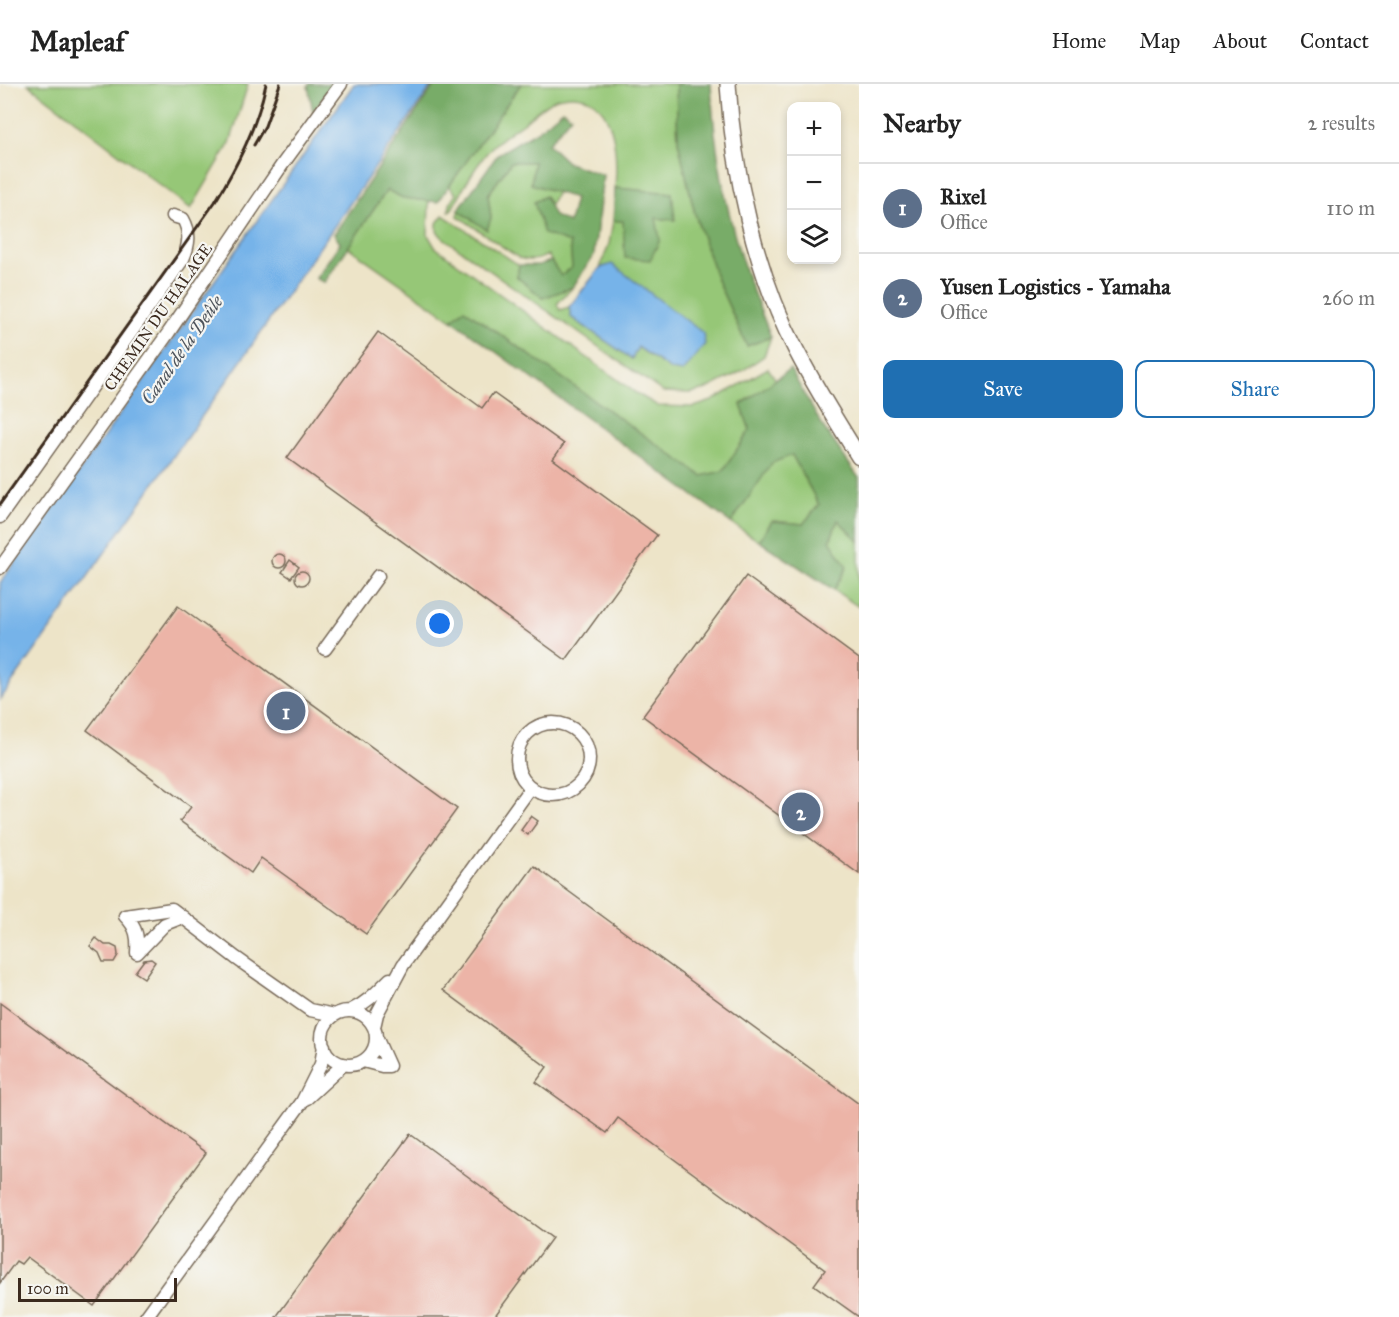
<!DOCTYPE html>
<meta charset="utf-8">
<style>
:root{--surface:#fff;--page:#f6f6f6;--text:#222;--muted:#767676;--line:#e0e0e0;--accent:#1f6fb2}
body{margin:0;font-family:"IM FELL Great Primer",serif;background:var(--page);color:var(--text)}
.controls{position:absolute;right:18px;top:18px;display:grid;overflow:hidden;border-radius:12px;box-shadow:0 3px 9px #0003}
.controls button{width:54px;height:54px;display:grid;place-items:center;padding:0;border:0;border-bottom:2px solid var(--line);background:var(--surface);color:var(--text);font:30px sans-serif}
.scale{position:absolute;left:18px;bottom:15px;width:159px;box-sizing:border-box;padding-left:6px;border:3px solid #3b2a1e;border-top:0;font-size:16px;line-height:21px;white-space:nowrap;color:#3b2a1e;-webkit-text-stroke:4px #f6f6f2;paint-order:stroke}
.you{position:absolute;left:440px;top:540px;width:21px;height:21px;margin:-15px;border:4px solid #fff;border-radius:50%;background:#1a73e8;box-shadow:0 0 0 9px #1a73e833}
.badge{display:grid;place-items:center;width:39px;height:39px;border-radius:50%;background:var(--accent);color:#fff;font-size:20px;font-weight:700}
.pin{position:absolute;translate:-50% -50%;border:3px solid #fff;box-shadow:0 2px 6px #0006}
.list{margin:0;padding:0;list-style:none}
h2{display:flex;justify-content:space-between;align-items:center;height:78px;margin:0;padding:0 24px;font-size:26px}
h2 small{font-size:20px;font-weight:400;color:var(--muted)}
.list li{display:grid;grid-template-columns:39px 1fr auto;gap:18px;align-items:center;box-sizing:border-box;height:90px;padding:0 24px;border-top:2px solid var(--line)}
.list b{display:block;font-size:22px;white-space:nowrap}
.list p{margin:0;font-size:20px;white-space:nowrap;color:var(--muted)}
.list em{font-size:20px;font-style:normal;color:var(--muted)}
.actions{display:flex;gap:12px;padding:18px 24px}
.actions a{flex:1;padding:14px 0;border:2px solid var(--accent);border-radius:12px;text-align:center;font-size:21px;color:var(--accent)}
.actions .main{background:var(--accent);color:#fff}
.icon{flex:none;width:33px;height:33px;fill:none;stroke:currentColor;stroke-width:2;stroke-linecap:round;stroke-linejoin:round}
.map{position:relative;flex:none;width:859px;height:1233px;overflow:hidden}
header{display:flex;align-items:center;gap:36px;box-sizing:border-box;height:84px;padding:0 30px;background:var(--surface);border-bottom:2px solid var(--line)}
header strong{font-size:28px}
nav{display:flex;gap:33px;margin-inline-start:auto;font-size:21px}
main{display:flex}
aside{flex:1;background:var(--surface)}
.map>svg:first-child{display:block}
.green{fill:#96c777;stroke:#68784a;stroke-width:1.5}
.forest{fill:#78ac68;stroke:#5a6b43;stroke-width:1.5}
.water{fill:#76b3e9;stroke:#586e84;stroke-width:1.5}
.building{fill:#ecb4a7}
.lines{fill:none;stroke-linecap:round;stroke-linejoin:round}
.minor-casing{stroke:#796b5a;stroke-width:15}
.major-casing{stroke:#796b5a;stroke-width:18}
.minor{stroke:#fff;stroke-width:12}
.major{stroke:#fff;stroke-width:15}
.rail{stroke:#3b2a1e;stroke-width:3}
.labels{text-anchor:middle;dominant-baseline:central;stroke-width:4.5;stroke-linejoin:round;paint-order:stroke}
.street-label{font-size:16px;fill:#3b2a1e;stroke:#f6f6f2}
.water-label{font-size:18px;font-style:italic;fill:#4d535b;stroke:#f6f6f2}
</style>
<header>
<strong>Mapleaf</strong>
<nav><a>Home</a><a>Map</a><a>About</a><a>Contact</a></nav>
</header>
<main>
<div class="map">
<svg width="859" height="1233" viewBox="0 0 859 1233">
<rect width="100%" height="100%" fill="#f6f6f2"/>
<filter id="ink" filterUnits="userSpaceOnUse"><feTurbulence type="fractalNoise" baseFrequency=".0167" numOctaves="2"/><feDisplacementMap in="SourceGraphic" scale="12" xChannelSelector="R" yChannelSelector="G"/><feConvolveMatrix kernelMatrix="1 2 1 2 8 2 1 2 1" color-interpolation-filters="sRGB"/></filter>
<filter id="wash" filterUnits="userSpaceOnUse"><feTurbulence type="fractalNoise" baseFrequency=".008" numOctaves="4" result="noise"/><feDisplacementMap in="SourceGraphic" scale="24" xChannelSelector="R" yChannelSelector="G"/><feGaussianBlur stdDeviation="1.35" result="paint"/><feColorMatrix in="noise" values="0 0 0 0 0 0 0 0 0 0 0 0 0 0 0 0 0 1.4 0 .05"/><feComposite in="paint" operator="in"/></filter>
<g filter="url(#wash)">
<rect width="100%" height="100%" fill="#ede4c8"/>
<!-- green -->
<path class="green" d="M28,0H248L230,59L191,125Z
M521,0H676L678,57L695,130L717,196L747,262L771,253L764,272L742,287L707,305L690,309L663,308L442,153L437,147V139L443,131L519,181L517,193L543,214L573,203L557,220L560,226L569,223L571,233L632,275L637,263L671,286L612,181L600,184L609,160L613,137L655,134L674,136L672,109L615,104C618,66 616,0 557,14C545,19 534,30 524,38C513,46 500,54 491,64C475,82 463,105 452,125L449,127L450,119L456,110L449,102Z
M511,78H534L531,100L557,108L550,121L545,112L535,118L570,158L572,183L560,193L548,171C538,176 530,178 519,174L458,132V126L487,145L491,133L488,111Z
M387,106L403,114L429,117L428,151L435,163L636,309L658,322L694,323L712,317L768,284L776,296L741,320L750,346L723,387L702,392L464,225L452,236L348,163Z
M792,371L819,421L803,440L772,437L759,457L731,439L772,378Z
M838,436L859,457V523L834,506L847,483L830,457Z"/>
<!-- forest -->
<path class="forest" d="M310,0H334L313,28L308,2Z
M435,0H521L438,118L403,114L387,106L324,199L316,194L340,159L334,150Z
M676,0H711C714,64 726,128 746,189C754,211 763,232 771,253L747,262L717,196L695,130L678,57Z
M563,26L571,32L548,60L568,79L603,91L594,171L573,203L543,214L517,193L519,181H539L551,177L561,192L572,183L570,159L544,150L534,118L545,112L554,132L569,139L575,114L531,100L534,78H511L488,111L491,134L487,146L458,126L498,70L537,47Z
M615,104L672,109L675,136L656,134L660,156L650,176L625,174L623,137H613Z
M464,225L702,392L723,387L750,346L741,321L790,285L822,341L859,394V457L838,436L830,456L847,483L834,506L759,457L772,437L803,440L819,421L792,371L772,379L731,439L452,236Z"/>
<!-- water -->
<path class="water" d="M354,0H433L227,297L0,616V499Z
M612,180L703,249L705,260L682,288L671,286L638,263L632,275L571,233L569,223L600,184Z"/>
<g id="blocks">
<!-- building -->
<path class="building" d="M378,248L482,324L493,309L564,360L553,375L657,451L566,576L287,374Z
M272 477a7 7 0 1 1 14 0a7 7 0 1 1-14 0Z
M290,476L299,483L291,494L282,488Z
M295 494a7 7 0 1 1 14 0a7 7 0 1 1-14 0Z
M746,492L859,575V790L643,632Z
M178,522L457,725L366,850L261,774L251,789L180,737L191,723L87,646Z
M531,732L538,737L528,751L521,746Z
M534,782L859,1020V1233L814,1201L825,1186L618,1034L607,1049L536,998L547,983L443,906Z
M96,854L105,861H111L117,864L118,871L114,878H103L99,869L90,862Z
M151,875L155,878L144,894L135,888L144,876Z
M0,919L206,1069L94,1222L27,1173L21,1180L16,1177L0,1199Z
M410,1050L552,1154L494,1233H276Z"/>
</g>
</g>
<g filter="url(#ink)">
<use href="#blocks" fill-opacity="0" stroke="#796b5a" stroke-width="1.5"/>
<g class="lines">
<defs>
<path id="minor" d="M0,433L183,175C189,161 191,149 183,135L173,132
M0,484L169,248L282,81L341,0
M325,565L378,492
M517 675a36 36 0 1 1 72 0a36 36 0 1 1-72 0Z
M125,832L172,825L236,874L310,926L335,931
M125,832C137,844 138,853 137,869
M137,869L165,840L183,833
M350,927C367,919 377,908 390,895
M322 954a27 27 0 1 1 54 0a27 27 0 1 1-54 0Z
M374,943L377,930L403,881L531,703
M363,977L382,982H389L376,953
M307,1014L344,980
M146,1233L302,1018L321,980L324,962"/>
<path id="major" d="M728,0C733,87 755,187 796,266C815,303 837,338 859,373"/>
</defs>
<!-- minor casing -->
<use href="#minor" class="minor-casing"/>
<!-- major casing -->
<use href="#major" class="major-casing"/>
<!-- minor -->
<use href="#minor" class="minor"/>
<!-- major -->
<use href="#major" class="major"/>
<!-- rail -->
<path class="rail" d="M254,61L265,42L280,0
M0,420L215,118C238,81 257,43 266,0"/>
</g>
</g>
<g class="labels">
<!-- street labels -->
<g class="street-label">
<text transform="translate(158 233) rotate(-55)">CHEMIN DU HALAGE</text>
</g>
<!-- water labels -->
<g class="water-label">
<text transform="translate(182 266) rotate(-55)">Canal de la Deûle</text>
</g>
</g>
</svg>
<div class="controls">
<button>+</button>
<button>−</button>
<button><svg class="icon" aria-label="layers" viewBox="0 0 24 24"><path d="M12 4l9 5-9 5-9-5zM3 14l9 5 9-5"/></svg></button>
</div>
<div class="scale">100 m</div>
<div class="you"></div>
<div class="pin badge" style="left:286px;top:627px;background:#5c6f8a">1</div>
<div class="pin badge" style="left:801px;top:728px;background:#5c6f8a">2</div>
</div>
<aside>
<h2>Nearby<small>2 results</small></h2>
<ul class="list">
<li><span class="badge" style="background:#5c6f8a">1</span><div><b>Rixel</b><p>Office</p></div><em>110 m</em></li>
<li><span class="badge" style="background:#5c6f8a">2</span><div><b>Yusen Logistics - Yamaha</b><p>Office</p></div><em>260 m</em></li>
</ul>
<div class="actions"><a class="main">Save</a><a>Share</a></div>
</aside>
</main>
